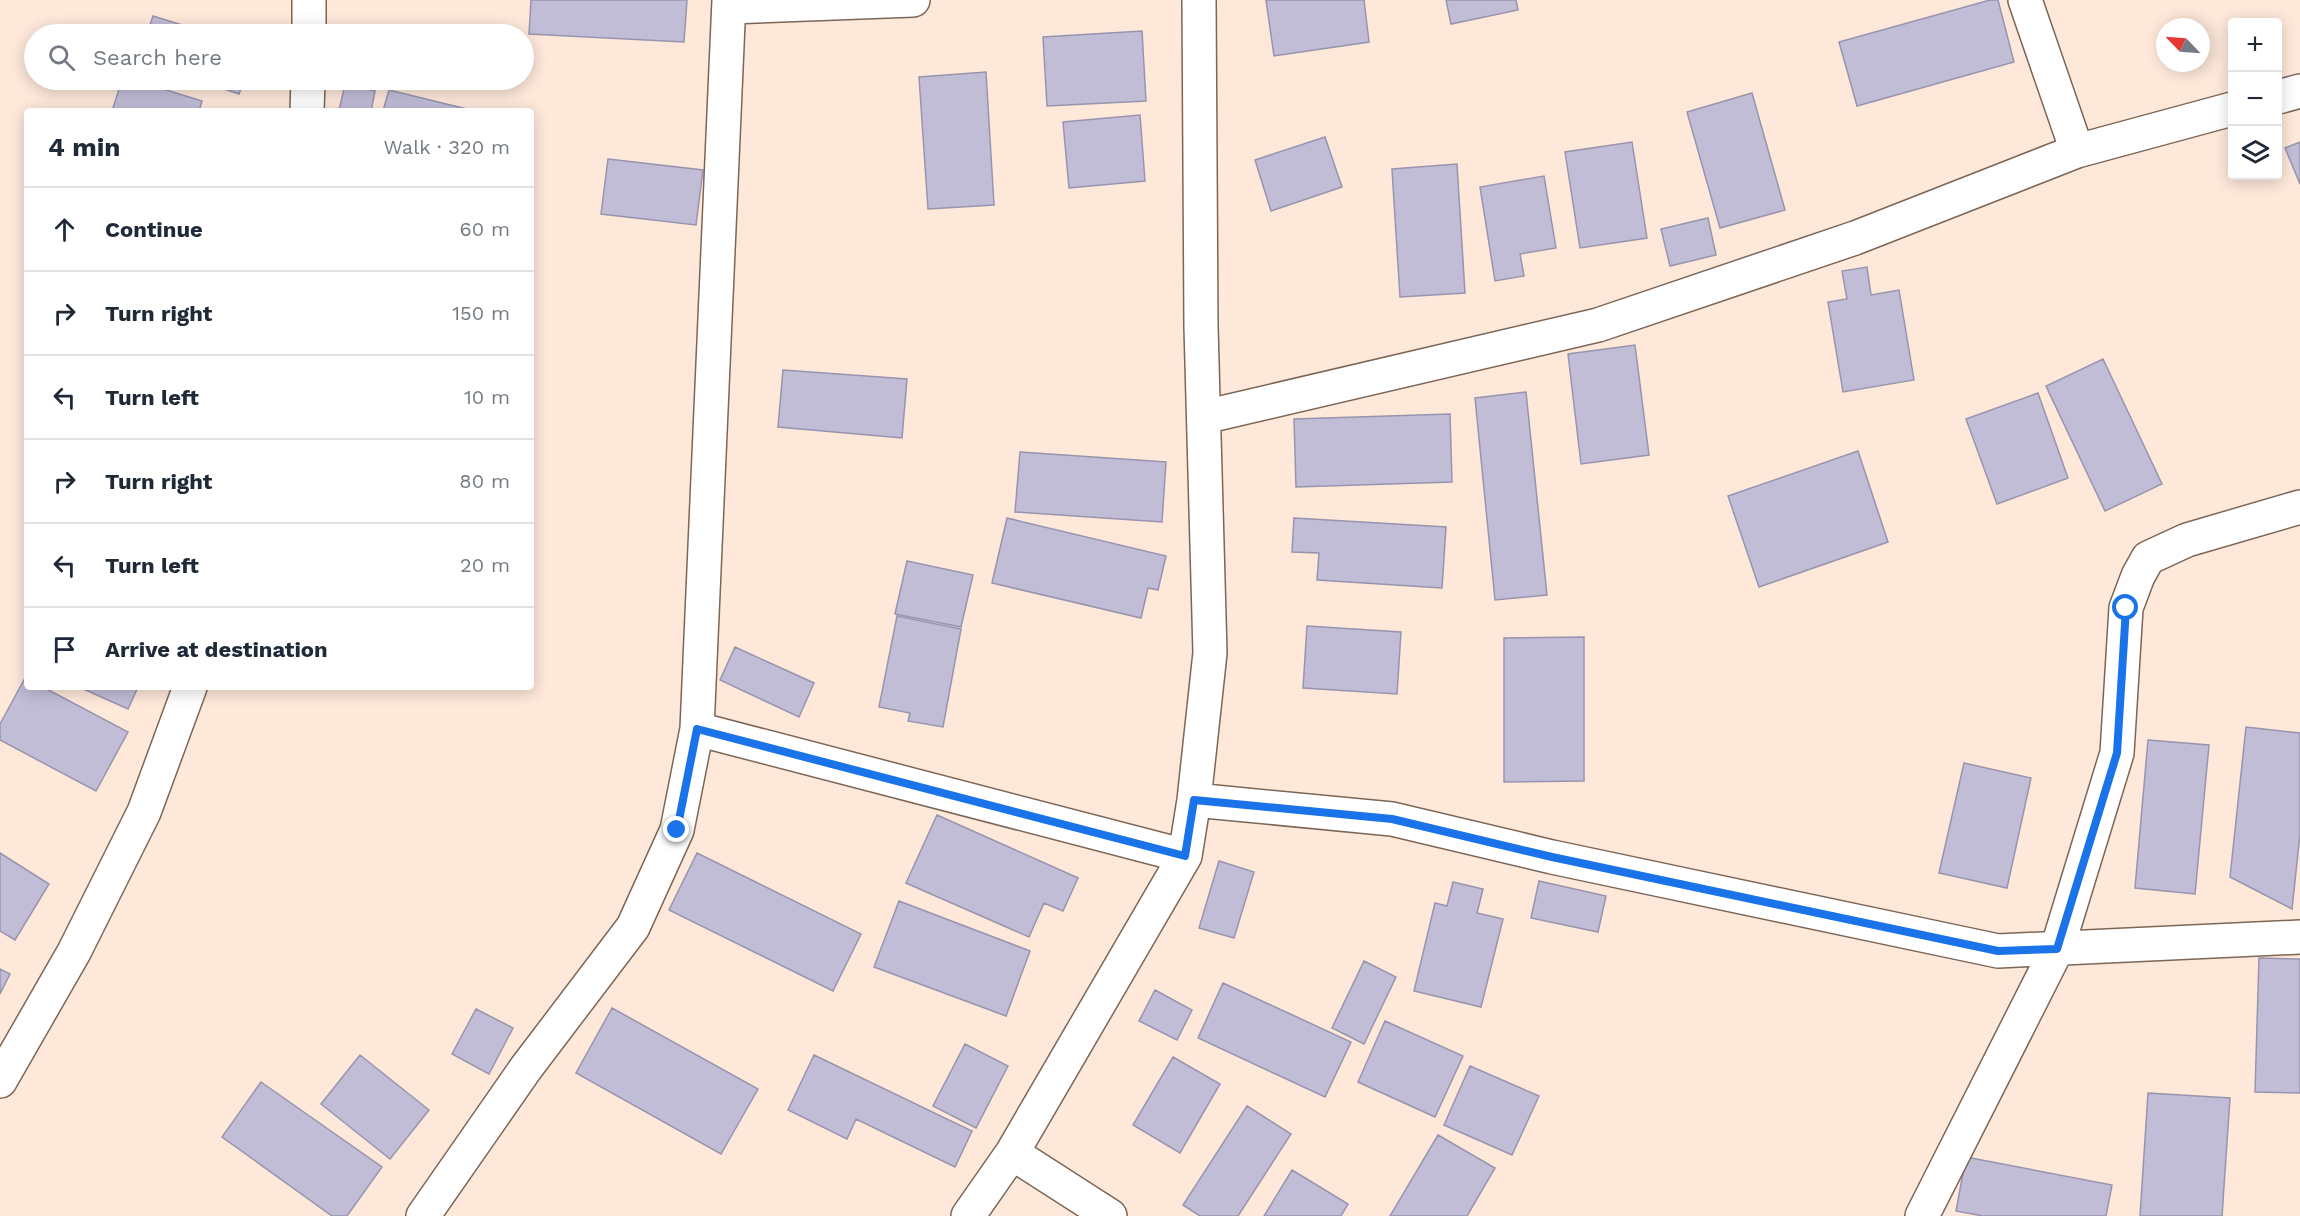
<!DOCTYPE html>
<meta charset="utf-8">
<style>
:root{--surface:#fff;--page:#f2f2f3;--text:#1f2937;--muted:#747a83;--line:#e0e1e3}
body{margin:0;font-family:"Work Sans",sans-serif;background:var(--page);color:var(--text)}
.controls{position:absolute;right:18px;top:18px;display:grid;overflow:hidden;border-radius:6px;box-shadow:0 3px 15px #0003}
.controls button{width:54px;height:54px;display:grid;place-items:center;padding:0;border:0;border-bottom:2px solid var(--line);background:var(--surface);color:var(--text);font:30px sans-serif}
.compass{position:absolute;left:2156px;top:18px;width:54px;height:54px;border-radius:50%;background:var(--surface);box-shadow:0 3px 15px #0003;rotate:295deg}
.stop{position:absolute;width:18px;height:18px;margin:-14px;border:4px solid #1a73e8;border-radius:50%;background:#fff}
.stop.end{background:#1a73e8;border-color:#fff;box-shadow:0 2px 6px #0008}
.list{margin:0;padding:0;list-style:none}
h2{display:flex;justify-content:space-between;align-items:center;height:78px;margin:0;padding:0 24px;font-size:26px}
h2 small{font-size:20px;font-weight:400;color:var(--muted)}
.list li{display:grid;grid-template-columns:39px 1fr auto;gap:18px;align-items:center;box-sizing:border-box;height:84px;padding:0 24px;border-top:2px solid var(--line)}
.list b{display:block;font-size:22px;white-space:nowrap}
.list em{font-size:20px;font-style:normal;color:var(--muted)}
.icon{flex:none;width:33px;height:33px;fill:none;stroke:currentColor;stroke-width:2;stroke-linecap:round;stroke-linejoin:round}
.map{position:relative;flex:none;width:2300px;height:1216px;overflow:hidden}
.search{position:absolute;background:var(--surface);box-shadow:0 3px 15px #0003;left:24px;top:24px;width:510px;height:66px;display:flex;align-items:center;gap:15px;box-sizing:border-box;padding:0 21px;border-radius:33px;color:var(--muted);font-size:22px}
.panel{position:absolute;background:var(--surface);box-shadow:0 3px 15px #0003;left:24px;top:108px;width:510px;height:582px;border-radius:6px}
.map>svg:first-child{display:block}
.building{fill:#c1bdd7;stroke:#9894ae;stroke-width:1.5}
.lines{fill:none;stroke-linecap:round;stroke-linejoin:round}
.street-casing{stroke:#7c6656;stroke-width:36}
.street{stroke:#fff;stroke-width:33}
.route{stroke:#1a73e8;stroke-width:8}
</style>
<div class="map">
<svg width="2300" height="1216" viewBox="0 0 2300 1216">
<rect width="100%" height="100%" fill="#fde8da"/>
<!-- building -->
<path class="building" d="M531,0H687L684,42L529,34Z
M1266,0H1364L1369,42L1274,56Z
M1446,0H1516L1518,10L1451,24Z
M1990,0H1998L2014,62L1857,106L1839,42Z
M153,16L211,34H147Z
M1142,31L1146,101L1047,106L1043,37Z
M986,72L994,205L928,209L919,77Z
M122,80H134L202,101L199,111H112Z
M197,80H244L239,94Z
M345,84L375,91L371,111H339Z
M389,90L475,111H383Z
M1752,93L1785,210L1720,228L1687,112Z
M1140,115L1145,181L1069,188L1063,122Z
M1325,137L1342,187L1271,211L1255,160Z
M1632,142L1647,238L1580,248L1565,152Z
M2300,142V184L2285,148Z
M608,159L703,170L696,225L601,214Z
M1457,164L1465,293L1400,297L1392,169Z
M1544,176L1556,248L1520,254L1524,276L1495,281L1480,187Z
M1708,218L1716,255L1670,266L1661,229Z
M1867,267L1871,295L1899,290L1914,380L1843,392L1828,302L1847,299L1842,271Z
M1635,345L1649,455L1581,464L1568,354Z
M2103,359L2162,484L2105,511L2046,386Z
M783,370L907,379L902,438L778,427Z
M1526,392L1547,595L1495,600L1475,398Z
M2038,393L2068,478L1997,504L1966,419Z
M1450,414L1452,482L1296,487L1294,419Z
M1858,451L1888,542L1759,587L1728,496Z
M1020,452L1166,462L1162,522L1015,512Z
M1007,518L1166,556L1158,590L1148,588L1141,618L992,583Z
M1294,518L1446,527L1442,588L1317,580L1319,553L1292,552Z
M907,561L973,575L961,627L895,614Z
M897,616L961,629L943,727L908,721L910,713L879,707Z
M1307,626L1401,632L1397,694L1303,688Z
M1584,637V781L1504,782V638Z
M735,647L814,683L799,717L720,680Z
M25,678L27,687H43L128,732L96,791L0,740V724Z
M79,687H138L128,709Z
M2246,727L2300,733V834L2292,909L2230,877Z
M2148,740L2209,745L2195,894L2135,888Z
M1964,763L2031,778L2007,888L1939,873Z
M937,815L1078,878L1063,911L1044,903L1029,937L906,883Z
M0,853L49,884L15,940L0,931Z
M697,853L861,934L833,991L669,910Z
M1219,861L1254,872L1234,938L1199,928Z
M1539,881L1606,896L1598,932L1531,918Z
M1453,882L1483,889L1477,913L1503,919L1481,1007L1414,991L1435,903L1447,906Z
M899,901L1030,951L1006,1016L874,967Z
M2259,958L2300,959V1093L2255,1092Z
M1364,961L1396,977L1364,1044L1332,1028Z
M0,969L10,974L0,994Z
M1223,983L1351,1042L1325,1097L1198,1038Z
M1155,990L1192,1010L1177,1040L1139,1021Z
M612,1008L758,1089L721,1154L576,1073Z
M476,1009L513,1028L489,1074L452,1054Z
M1385,1021L1463,1056L1435,1117L1358,1082Z
M965,1044L1008,1066L976,1128L933,1106Z
M360,1055L429,1110L390,1159L321,1104Z
M814,1055L972,1131L955,1167L856,1119L847,1139L788,1110Z
M1173,1057L1220,1084L1180,1153L1133,1125Z
M1470,1066L1539,1096L1512,1155L1444,1125Z
M261,1082L382,1167L347,1216H332L222,1137Z
M2148,1093L2230,1098L2222,1216H2140Z
M1247,1106L1291,1134L1238,1216H1200L1183,1205Z
M1438,1135L1495,1168L1467,1216H1390Z
M1966,1157L2112,1185L2106,1216H1983L1956,1211Z
M1292,1170L1348,1204L1341,1216H1264Z"/>
<g class="lines">
<defs>
<path id="street" d="M2025,0L2077,151
M729,7L913,0
M309,34V0
M2278,97L2300,91
M307,111L308,80
M1204,417L1598,325L1855,238L2077,151L2232,109
M697,729L1185,856
M1194,800L1392,819L1552,857L1998,951L2300,937
M0,1081L74,952L144,812L190,687
M1012,1153L1110,1216
M423,1216L526,1068L633,927L677,830L697,729L729,0
M968,1216L1012,1153L1185,856L1194,800L1210,653L1201,327L1199,0
M1922,1216L2057,949L2117,753L2126,608L2138,576L2148,558L2187,540L2300,507"/>
</defs>
<!-- street casing -->
<use href="#street" class="street-casing"/>
<!-- street -->
<use href="#street" class="street"/>
</g>
<g class="lines">
<!-- route -->
<path class="route" d="M677,830L697,729L1185,856L1194,800L1392,819L1552,857L1998,951L2057,949L2117,753L2126,608"/>
</g>
</svg>
<div class="controls">
<button>+</button>
<button>−</button>
<button><svg class="icon" aria-label="layers" viewBox="0 0 24 24"><path d="M12 4l9 5-9 5-9-5zM3 14l9 5 9-5"/></svg></button>
</div>
<svg class="compass" viewBox="-18 -18 36 36"><path d="M0-13l5 13h-10z" fill="#e53935"/><path d="M0 13l5-13h-10z" fill="#747a83"/></svg>
<div class="stop" style="left:2126px;top:608px"></div>
<div class="stop end" style="left:677px;top:830px"></div>
<div class="search"><svg class="icon" aria-label="search" viewBox="0 0 24 24"><circle cx="10" cy="10" r="6"/><path d="M15 15l6 6"/></svg>Search here</div>
<section class="panel">
<h2>4 min<small>Walk · 320 m</small></h2>
<ul class="list">
<li><svg class="icon" aria-label="ahead" viewBox="0 0 24 24"><path d="M12 20V5M6 11l6-6 6 6"/></svg><div><b>Continue</b></div><em>60 m</em></li>
<li><svg class="icon" aria-label="right" viewBox="0 0 24 24"><path d="M7 20v-9h11M14 6l5 5-5 5"/></svg><div><b>Turn right</b></div><em>150 m</em></li>
<li><svg class="icon" aria-label="left" viewBox="0 0 24 24"><path d="M17 20v-9H6M10 6l-5 5 5 5"/></svg><div><b>Turn left</b></div><em>10 m</em></li>
<li><svg class="icon" aria-label="right" viewBox="0 0 24 24"><path d="M7 20v-9h11M14 6l5 5-5 5"/></svg><div><b>Turn right</b></div><em>80 m</em></li>
<li><svg class="icon" aria-label="left" viewBox="0 0 24 24"><path d="M17 20v-9H6M10 6l-5 5 5 5"/></svg><div><b>Turn left</b></div><em>20 m</em></li>
<li><svg class="icon" aria-label="arrive" viewBox="0 0 24 24"><path d="M6 21V4h12l-3 4 3 4H6"/></svg><div><b>Arrive at destination</b></div></li>
</ul>
</section>
</div>
